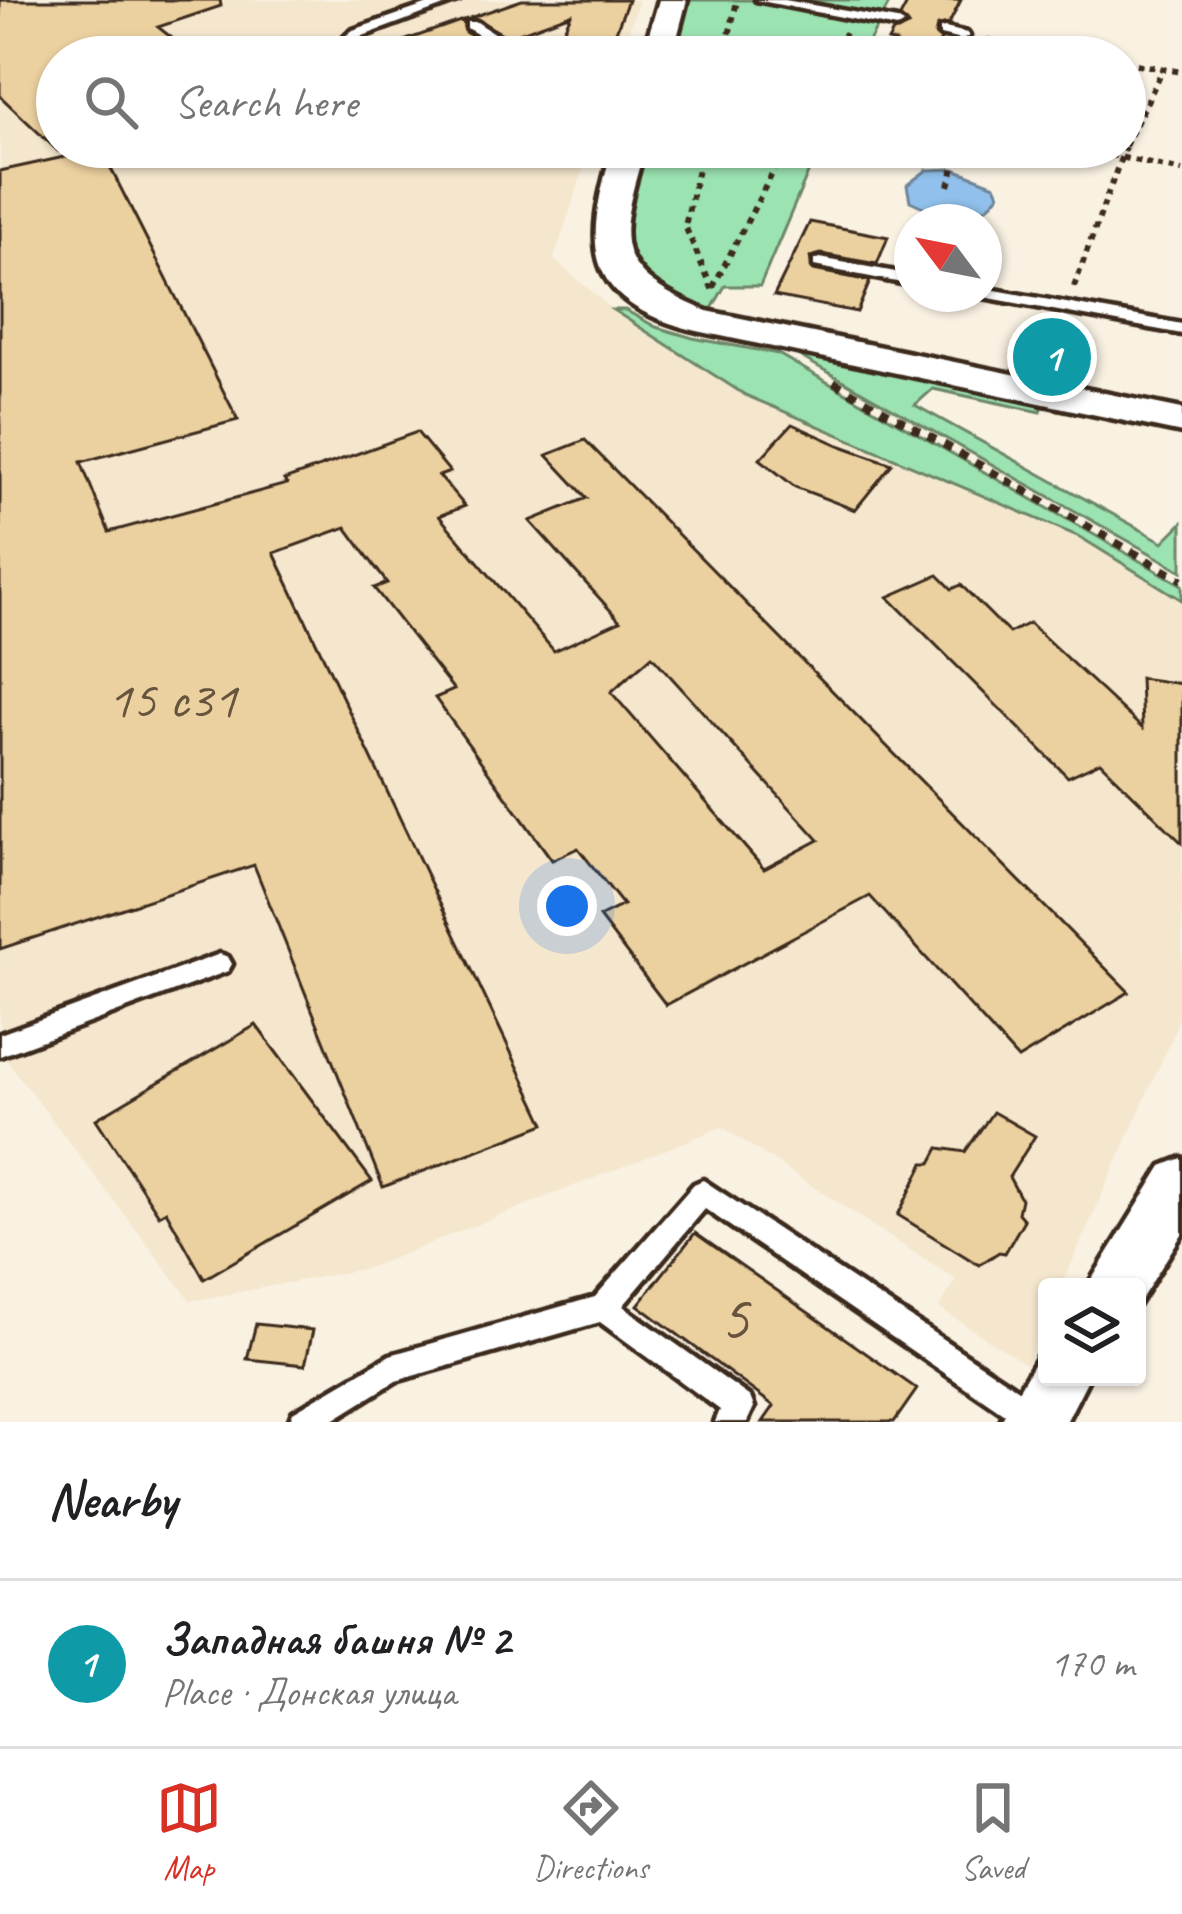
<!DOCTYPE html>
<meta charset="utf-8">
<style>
:root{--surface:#fff;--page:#f2f2f2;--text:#202124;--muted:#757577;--line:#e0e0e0;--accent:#d93025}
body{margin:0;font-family:Caveat,sans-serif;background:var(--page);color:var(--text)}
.controls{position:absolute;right:36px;bottom:36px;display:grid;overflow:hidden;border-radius:12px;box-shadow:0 3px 9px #0004}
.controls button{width:108px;height:108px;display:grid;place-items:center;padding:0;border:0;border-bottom:3px solid var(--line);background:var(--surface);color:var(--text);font:60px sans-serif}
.compass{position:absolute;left:894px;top:204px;width:108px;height:108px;border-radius:50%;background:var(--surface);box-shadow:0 3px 9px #0004;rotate:302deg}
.you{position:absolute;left:567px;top:906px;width:42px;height:42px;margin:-30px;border:9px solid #fff;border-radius:50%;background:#1a73e8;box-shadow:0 0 0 18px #1a73e833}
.badge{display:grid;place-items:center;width:78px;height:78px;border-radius:50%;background:var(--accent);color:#fff;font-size:39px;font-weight:700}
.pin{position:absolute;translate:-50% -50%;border:6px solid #fff;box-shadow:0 3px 12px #0006}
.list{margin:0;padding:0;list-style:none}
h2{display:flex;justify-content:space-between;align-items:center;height:156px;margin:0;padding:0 48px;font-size:51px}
h2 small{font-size:39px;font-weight:400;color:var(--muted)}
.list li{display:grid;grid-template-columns:78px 1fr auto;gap:36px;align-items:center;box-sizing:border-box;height:168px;padding:0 48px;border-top:3px solid var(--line)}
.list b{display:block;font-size:45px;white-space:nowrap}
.list p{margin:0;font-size:39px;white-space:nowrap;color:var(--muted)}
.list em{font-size:39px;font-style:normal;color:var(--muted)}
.icon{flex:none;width:66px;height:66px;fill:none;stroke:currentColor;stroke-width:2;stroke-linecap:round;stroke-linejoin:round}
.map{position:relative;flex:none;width:1182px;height:1422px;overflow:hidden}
.search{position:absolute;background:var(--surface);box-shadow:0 3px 9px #0004;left:36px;right:36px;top:36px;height:132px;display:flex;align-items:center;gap:30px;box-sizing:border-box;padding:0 42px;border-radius:66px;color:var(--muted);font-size:45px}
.sheet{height:324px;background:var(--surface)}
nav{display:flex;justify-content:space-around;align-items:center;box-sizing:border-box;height:168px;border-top:3px solid var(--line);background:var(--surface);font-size:33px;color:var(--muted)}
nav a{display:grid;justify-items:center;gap:6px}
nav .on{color:var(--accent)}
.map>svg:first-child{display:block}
.built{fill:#f5e7ce}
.green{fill:#9ce3b2;stroke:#6c8668;stroke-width:3}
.water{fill:#90c0eb;stroke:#6e8499;stroke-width:3}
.building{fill:#ecd1a0;stroke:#3b2a1e;stroke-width:3;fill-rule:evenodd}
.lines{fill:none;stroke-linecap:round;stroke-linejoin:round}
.lane-casing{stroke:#3b2a1e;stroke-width:9}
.street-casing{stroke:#3b2a1e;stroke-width:9}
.path-far1{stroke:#3b2a1e;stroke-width:6;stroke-dasharray:6 6;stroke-linecap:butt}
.path{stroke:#3b2a1e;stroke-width:8;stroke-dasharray:9 9;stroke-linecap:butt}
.lane{fill:#fff;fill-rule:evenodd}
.street{fill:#fff;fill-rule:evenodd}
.labels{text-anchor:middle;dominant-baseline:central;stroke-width:10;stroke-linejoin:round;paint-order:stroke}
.number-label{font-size:54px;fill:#67543e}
.near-number-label{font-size:66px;fill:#67543e}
</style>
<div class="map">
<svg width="1182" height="1422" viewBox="0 0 1182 1422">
<rect width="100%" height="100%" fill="#f9f1e2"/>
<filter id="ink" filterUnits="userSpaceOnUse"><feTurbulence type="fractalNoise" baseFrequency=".00833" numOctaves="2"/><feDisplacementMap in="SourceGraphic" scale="24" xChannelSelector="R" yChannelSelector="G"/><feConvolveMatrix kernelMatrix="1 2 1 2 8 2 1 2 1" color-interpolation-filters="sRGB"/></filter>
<g filter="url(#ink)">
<!-- built -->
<path class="built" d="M0,0H639L620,57H57V147H591L554,259L613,310L745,395L1080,537L1182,600V1005L1175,1031L1061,1287H1047V1317L1026,1364L939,1308L956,1280L722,1127L368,1268L191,1301L0,1052Z"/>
<!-- green -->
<path class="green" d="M689,0H891L861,57H673Z
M646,147H819L760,286H725L710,312L650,287L621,251L623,225Z
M613,310H625L656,327L693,338L778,354L1182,585V600L1080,537L745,395Z
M792,352L1043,405L1041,412L933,389L915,405L1163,542L1182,523V571Z"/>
<!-- water -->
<path class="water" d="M954,169L995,185L999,194C979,227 939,215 910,201L907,185L927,170Z"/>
<!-- building -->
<path class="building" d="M0,0H220L221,6L158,27L196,57H57V150L0,96Z
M522,0H628L611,44L560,38L571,14L508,37L472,17Z
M909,0H961L949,24L937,26L935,35L941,40L933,57H888L896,43L888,41L893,32L908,26L900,17Z
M463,20L465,32L487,45L455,57H373L372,52Z
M101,149L238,420L81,462L109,532L287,484L284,480L417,432L450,472L439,476L465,506L439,516L554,651L620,621L530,521L587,498L547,455L585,440L1129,992L1018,1059L870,896L666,1005L599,917L623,905L578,848L552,860L435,698L454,690L374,588L387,583L346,527L274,553L545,1124L383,1187L254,865L0,949V171ZM652,656L819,840L764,869L611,692Z
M810,222L888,237L877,264L821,254L810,257L813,270L870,281L857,312L774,296Z
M792,424L839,445L892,464L855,510L795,487L760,459Z
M938,575L952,589L961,585L1009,633L1029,623L1142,728L1140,678L1182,684V843L1100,762L1068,777L888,597Z
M256,1025L372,1181L204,1279L166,1211L159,1215L96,1119Z
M993,1112L1035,1136L1009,1177L1021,1199L1018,1213L1024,1220L1005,1253L999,1252L979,1265L898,1215L924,1163H931L939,1148L965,1152Z
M695,1233L917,1389L894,1422H763L774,1406L638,1305Z
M256,1324L313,1330L305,1365L247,1359Z"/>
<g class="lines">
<defs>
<path id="lane" d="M440,0H460L363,36L335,57H319L353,30Z
M756,0H785L897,20L904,24L897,28Z
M467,22H477L510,44L538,40L649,53L656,57C606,57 557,45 508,53L467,28Z
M945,28L967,33L969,36L962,40L940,35V29Z
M820,258L912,275V285L814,266V260Z
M984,288L1182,324V334L978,296L976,294H984Z
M220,954L228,957L232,964L228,971L0,1056V1034Z
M703,1180L1018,1389L1045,1395L1049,1405L1045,1415L1035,1419L1003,1413L705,1209L623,1306L750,1397L754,1407L747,1422H715L720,1410L600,1322L396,1381L330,1422H289L293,1412L390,1355L595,1297L694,1184Z"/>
<path id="street" d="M659,0H687L672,57H642Z
M613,147H645C618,241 607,270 707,311L1182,409V433L697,331C581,302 583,246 613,147Z
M1182,1158V1234L1137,1306V1287H1087L1162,1166Z
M1047,1352V1377H1089L1066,1422H1000L1038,1356Z"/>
</defs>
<!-- lane casing -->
<use href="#lane" class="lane-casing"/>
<!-- street casing -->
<use href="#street" class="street-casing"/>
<!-- path-far1 -->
<path class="path-far1" d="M987,40L1092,57
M724,57L737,1
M832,57L845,33
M1125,62L1182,72
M1125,146L1163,69
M703,147L685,226L714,293
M1075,147L1182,171
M949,186L957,156
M713,287L786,147
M1074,287L1125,147"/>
<!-- path -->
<path class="path" d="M834,382L1182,580"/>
<!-- lane -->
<use href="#lane" class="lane"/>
<!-- street -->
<use href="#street" class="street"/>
</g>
</g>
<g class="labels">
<!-- number labels -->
<g class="number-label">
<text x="172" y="699">15 с31</text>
</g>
<!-- near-number labels -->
<g class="near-number-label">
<text x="734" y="1317">5</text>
</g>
</g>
</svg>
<div class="controls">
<button><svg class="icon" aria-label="layers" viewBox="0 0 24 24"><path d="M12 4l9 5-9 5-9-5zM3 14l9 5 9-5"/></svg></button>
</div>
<svg class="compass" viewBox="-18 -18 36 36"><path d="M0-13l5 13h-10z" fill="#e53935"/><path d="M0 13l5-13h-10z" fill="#757577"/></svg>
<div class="you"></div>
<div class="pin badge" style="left:1052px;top:357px;background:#0f9aa8">1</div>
<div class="search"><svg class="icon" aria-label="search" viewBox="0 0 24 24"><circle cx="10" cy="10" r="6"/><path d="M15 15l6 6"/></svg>Search here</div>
</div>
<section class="sheet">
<h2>Nearby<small></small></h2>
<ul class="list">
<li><span class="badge" style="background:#0f9aa8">1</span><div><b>Западная башня № 2</b><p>Place · Донская улица</p></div><em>170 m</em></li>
</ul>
</section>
<nav>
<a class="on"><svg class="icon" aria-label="map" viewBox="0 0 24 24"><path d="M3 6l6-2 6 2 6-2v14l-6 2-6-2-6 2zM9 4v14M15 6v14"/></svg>Map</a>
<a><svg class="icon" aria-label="directions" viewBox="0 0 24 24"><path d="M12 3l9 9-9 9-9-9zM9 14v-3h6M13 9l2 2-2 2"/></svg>Directions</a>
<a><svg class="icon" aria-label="saved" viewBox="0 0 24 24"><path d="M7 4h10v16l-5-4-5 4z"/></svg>Saved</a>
</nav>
